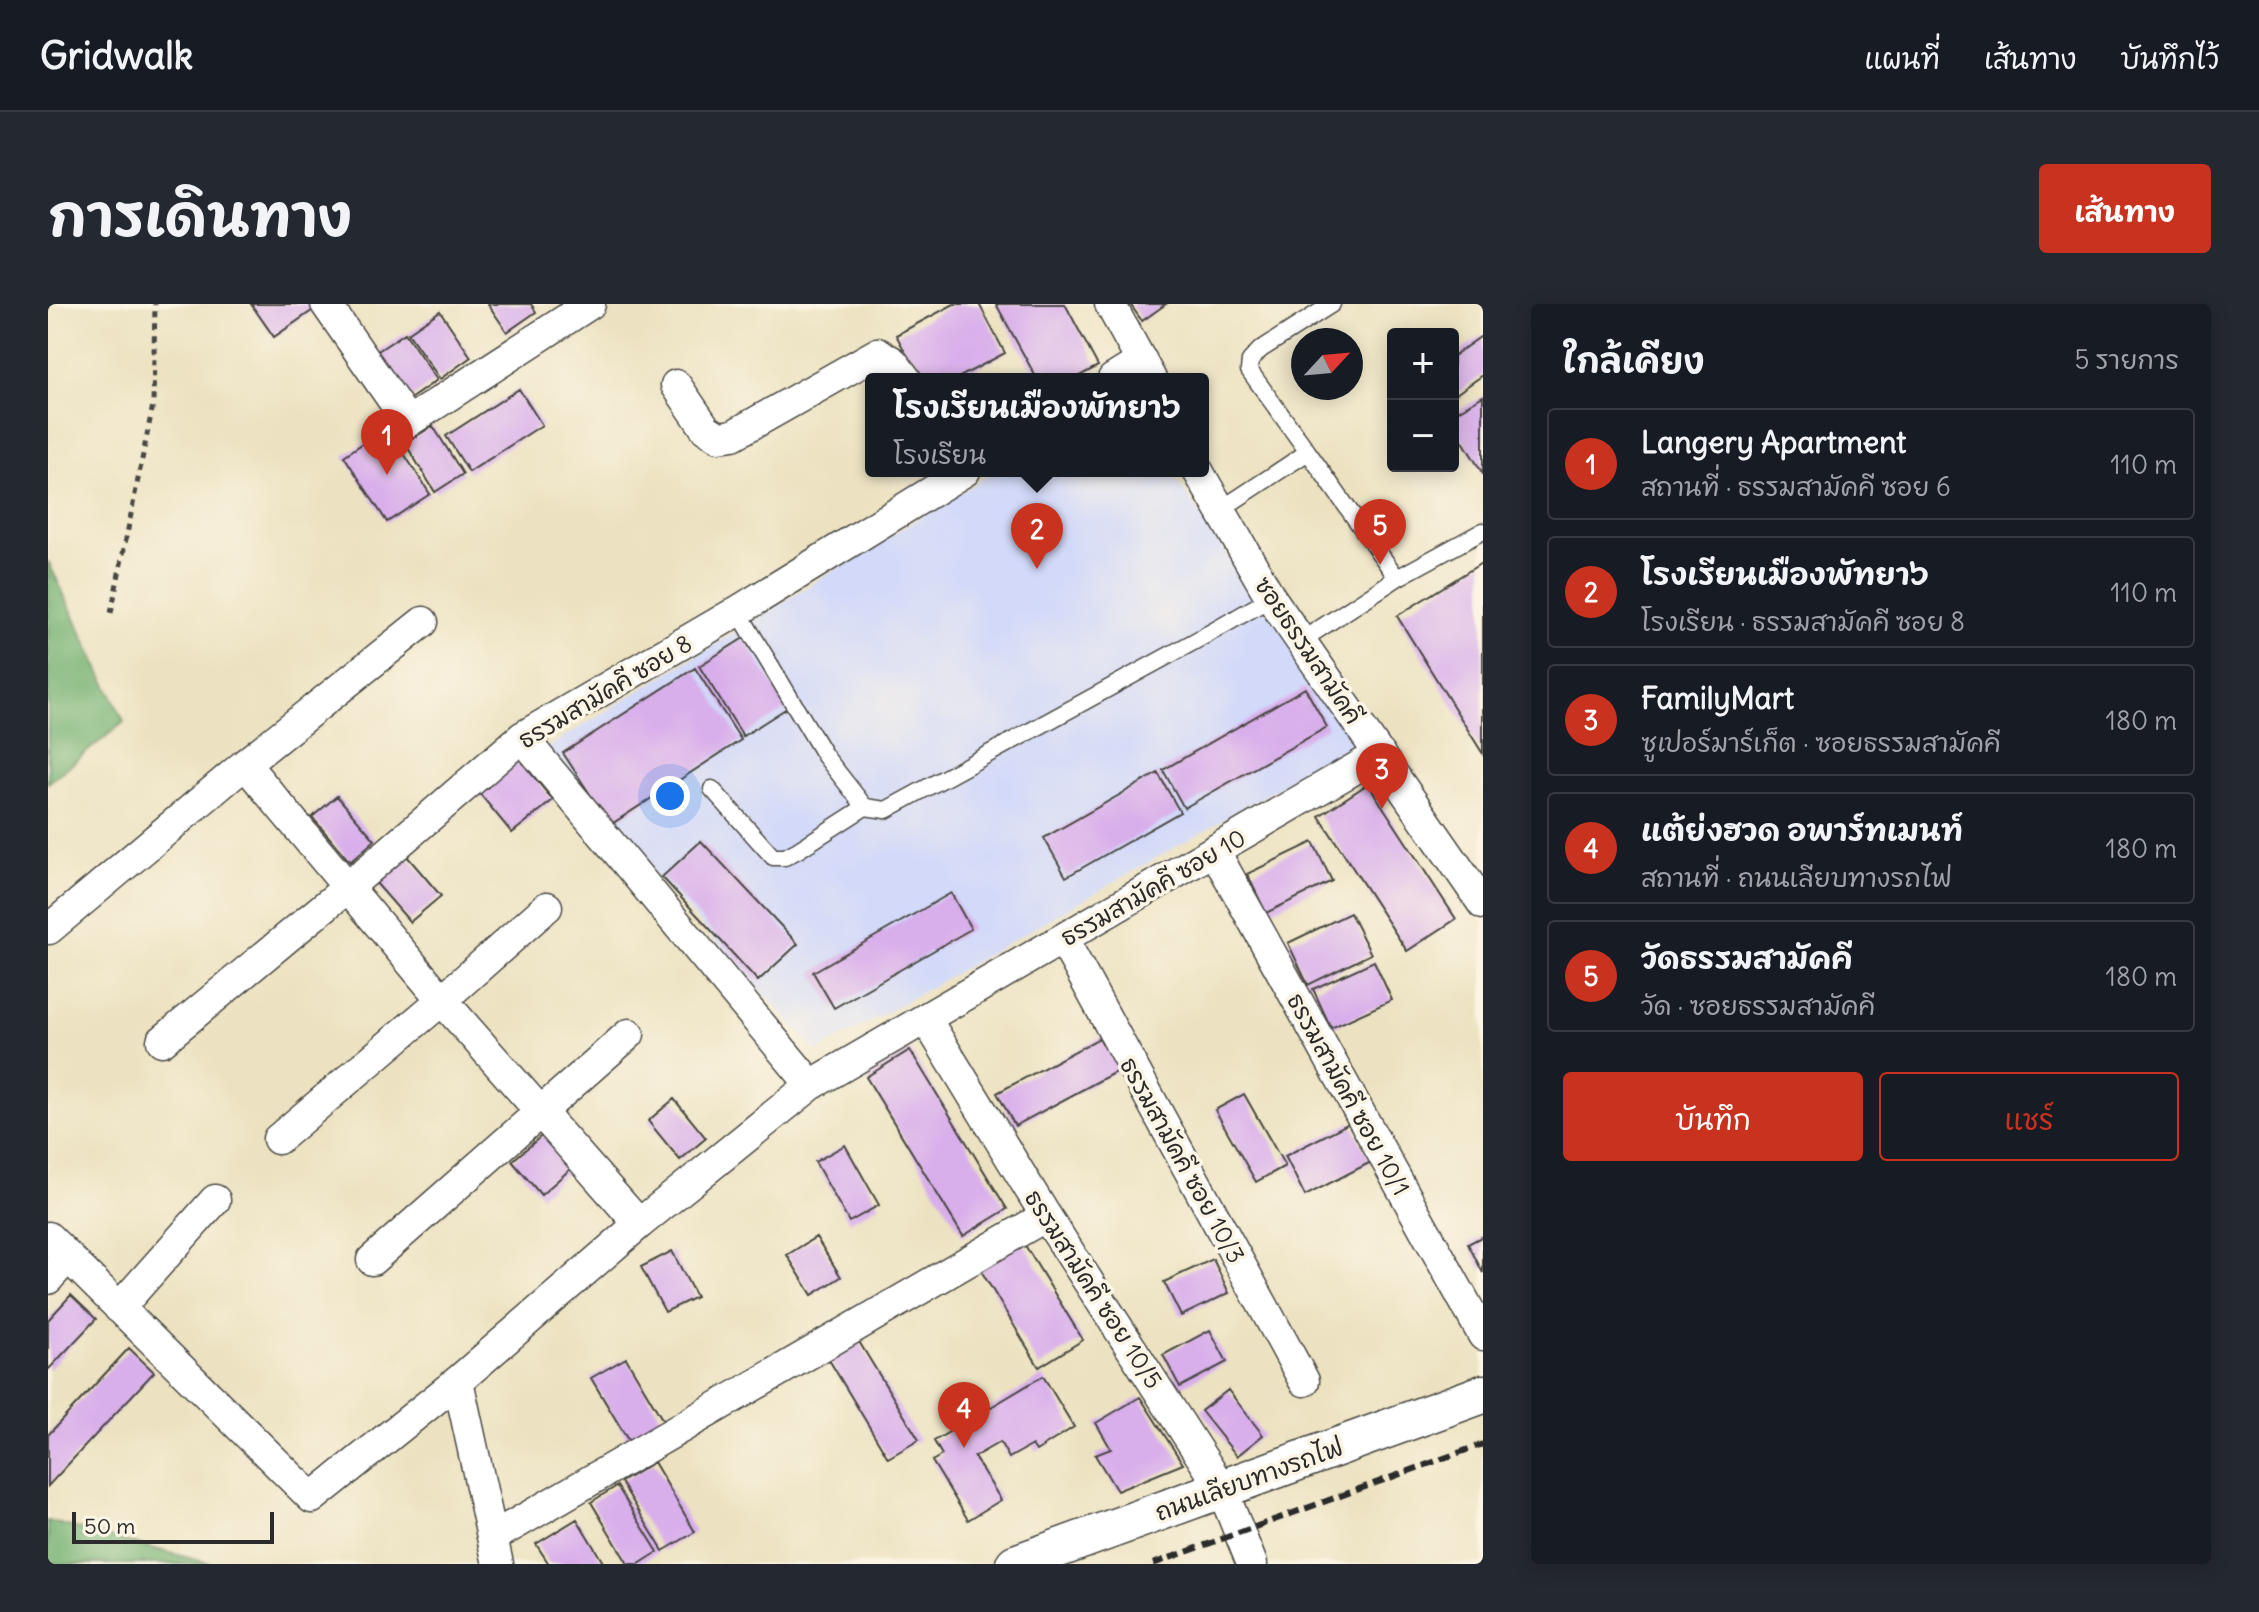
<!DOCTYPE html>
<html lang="th">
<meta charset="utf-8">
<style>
:root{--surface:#171b24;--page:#242831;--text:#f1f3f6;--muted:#9ea1a6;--line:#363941;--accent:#c8321e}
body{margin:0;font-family:Delius,"Playpen Sans Thai",sans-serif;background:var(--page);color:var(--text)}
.controls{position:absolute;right:24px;top:24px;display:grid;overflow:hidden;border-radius:8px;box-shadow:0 4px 20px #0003}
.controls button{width:72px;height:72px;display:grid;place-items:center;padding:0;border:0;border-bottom:2px solid var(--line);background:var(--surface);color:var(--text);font:40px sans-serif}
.compass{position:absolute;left:1243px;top:24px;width:72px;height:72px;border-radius:50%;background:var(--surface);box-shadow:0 4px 20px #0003;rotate:64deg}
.scale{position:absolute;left:24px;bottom:20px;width:202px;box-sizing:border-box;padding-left:8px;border:4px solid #2b2b2b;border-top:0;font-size:22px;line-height:28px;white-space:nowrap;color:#2b2b2b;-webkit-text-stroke:6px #fcf5e5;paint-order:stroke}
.you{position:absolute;left:622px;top:492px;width:28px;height:28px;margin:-20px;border:6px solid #fff;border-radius:50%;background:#1a73e8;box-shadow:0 0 0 12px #1a73e833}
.badge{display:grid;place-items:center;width:52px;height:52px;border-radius:50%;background:var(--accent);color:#fff;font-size:26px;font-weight:700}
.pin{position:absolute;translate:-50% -66px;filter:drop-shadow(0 2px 4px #0008)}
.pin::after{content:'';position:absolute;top:42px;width:28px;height:24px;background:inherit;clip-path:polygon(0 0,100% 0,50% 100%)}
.popup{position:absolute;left:817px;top:69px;width:344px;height:104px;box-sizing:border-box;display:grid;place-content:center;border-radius:8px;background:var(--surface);filter:drop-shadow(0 2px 6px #0005);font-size:26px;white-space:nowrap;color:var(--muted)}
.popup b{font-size:30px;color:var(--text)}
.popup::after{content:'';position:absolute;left:50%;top:100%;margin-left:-16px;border:16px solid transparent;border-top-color:var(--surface)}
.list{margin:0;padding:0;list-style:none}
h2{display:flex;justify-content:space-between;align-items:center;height:104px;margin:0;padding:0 32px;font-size:34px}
h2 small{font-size:26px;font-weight:400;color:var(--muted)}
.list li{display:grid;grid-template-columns:52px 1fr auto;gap:24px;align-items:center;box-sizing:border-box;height:112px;margin:0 16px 16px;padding:0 16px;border:2px solid var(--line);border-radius:8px}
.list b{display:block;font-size:30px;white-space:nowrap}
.list p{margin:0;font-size:26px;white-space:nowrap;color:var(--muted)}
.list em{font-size:26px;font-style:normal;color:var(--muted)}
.actions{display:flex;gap:16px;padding:24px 32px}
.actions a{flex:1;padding:18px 0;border:2px solid var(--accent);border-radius:8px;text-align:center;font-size:28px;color:var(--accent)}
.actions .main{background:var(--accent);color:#fff}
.map{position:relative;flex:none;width:1435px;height:1260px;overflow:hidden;border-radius:8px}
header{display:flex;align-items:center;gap:48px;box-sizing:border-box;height:112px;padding:0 40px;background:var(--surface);border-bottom:2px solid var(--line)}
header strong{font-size:38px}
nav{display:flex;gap:44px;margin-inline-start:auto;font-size:28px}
.intro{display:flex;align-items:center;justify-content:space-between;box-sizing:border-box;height:192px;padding:0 48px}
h1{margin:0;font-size:56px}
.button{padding:20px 36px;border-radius:8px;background:var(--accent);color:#fff;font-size:28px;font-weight:700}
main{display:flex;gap:48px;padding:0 48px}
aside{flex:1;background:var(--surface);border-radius:8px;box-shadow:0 4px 20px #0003}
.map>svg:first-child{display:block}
.built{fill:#d2d9f9}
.forest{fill:#74b171;stroke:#506e4e;stroke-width:2}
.building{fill:#d8aeeb}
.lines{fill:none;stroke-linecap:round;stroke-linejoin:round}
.service-casing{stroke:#484642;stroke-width:19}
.minor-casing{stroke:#484642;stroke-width:33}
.tertiary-casing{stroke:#484642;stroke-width:41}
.path{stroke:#484642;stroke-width:5;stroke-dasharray:6 6;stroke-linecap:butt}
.service{stroke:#fff;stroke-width:16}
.minor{stroke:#fff;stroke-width:30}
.tertiary{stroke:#fff;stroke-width:38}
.rail{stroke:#2b2b2b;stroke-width:6;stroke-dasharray:12 6;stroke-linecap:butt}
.labels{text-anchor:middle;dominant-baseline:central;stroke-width:7;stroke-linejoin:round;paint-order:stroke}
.street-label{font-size:24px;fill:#2b2b2b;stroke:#fcf5e5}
</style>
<header>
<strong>Gridwalk</strong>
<nav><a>แผนที่</a><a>เส้นทาง</a><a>บันทึกไว้</a></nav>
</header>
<div class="intro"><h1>การเดินทาง</h1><a class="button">เส้นทาง</a></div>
<main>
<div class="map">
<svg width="1435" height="1260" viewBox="0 0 1435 1260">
<rect width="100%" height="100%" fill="#fcf5e5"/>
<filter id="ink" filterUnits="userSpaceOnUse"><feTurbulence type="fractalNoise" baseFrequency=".0125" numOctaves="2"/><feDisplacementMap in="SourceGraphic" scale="16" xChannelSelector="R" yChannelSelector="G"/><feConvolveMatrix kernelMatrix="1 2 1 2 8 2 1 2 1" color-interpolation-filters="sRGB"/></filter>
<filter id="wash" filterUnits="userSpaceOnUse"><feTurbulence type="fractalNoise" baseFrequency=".006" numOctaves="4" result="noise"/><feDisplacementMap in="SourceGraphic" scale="32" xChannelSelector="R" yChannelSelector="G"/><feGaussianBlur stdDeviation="1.8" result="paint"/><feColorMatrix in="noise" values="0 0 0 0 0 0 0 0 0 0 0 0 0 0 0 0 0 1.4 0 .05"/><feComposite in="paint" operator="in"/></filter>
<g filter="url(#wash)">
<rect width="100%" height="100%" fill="#ece2c1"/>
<!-- built -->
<path class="built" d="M947,167H1122L1311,438L769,748L494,447Z"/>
<!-- forest -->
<path class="forest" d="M0,257L76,418L0,479Z
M0,1217L164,1260H0Z"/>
<g id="blocks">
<!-- building -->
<path class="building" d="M203,0H265L268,4L226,33Z
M440,0H483L488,8L459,28Z
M906,0H931L957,49L908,75H872L848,31Z
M948,0H1017L1050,62L1026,75H989Z
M1082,0H1118L1094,17Z
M392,7L423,53L392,75L360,29Z
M357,29L389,76L359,97L327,49Z
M1435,31V71L1405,92V52Z
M471,85L494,121L421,168L398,132Z
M1435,92V170L1405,121V110Z
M385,122L415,170L387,188L357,139Z
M332,128L344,146L351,142L382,190L339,218L296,152Z
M1435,258V450L1349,312Z
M696,334L739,404L695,432L651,362Z
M647,364L693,436L562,521L515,449Z
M1257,384L1279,423L1136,504L1115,466Z
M468,451L505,496L464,529L427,484Z
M1110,469L1132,508L1018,573L996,534Z
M1320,480L1408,615L1359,647L1271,512Z
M289,492L327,536L302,558L264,513Z
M653,537L750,640L710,677L614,573Z
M1265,538L1284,577L1218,609L1199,570Z
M358,551L393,592L362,618L328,579Z
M903,589L923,625L786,704L765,668Z
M1302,609L1323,650L1260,681L1240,639Z
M1326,657L1344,696L1283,724L1265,685Z
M1055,732L1073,765L967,822L949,789Z
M862,746L959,905L915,932L818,773Z
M1196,790L1237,862L1208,878L1167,806Z
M626,795L658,834L632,856L600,817Z
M1303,818L1323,858L1257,892L1237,852Z
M498,828L527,861L493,891L464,857Z
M797,841L831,901L801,918L767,858Z
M1435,932V969L1420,940Z
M768,933L793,973L764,991L739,951Z
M972,933L1035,1036L991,1063L929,960Z
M624,947L648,993L617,1008L593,963Z
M1165,955L1181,989L1133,1012L1116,978Z
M23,991L48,1015L0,1066V1016Z
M1162,1026L1179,1058L1132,1083L1115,1051Z
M810,1036L871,1136L840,1154L780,1054Z
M81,1044L106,1068L0,1182V1131Z
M578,1054L617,1120L583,1141L543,1074Z
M995,1072L1026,1123L988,1147L984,1141L961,1154L952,1138L926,1153L953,1196L920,1216L884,1157L894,1151L886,1137Z
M1180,1086L1215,1131L1189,1152L1153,1107Z
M1092,1093L1135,1160L1069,1187L1047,1151L1063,1145L1048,1119Z
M606,1158L647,1228L615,1247L573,1178Z
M569,1182L610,1248L591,1260H580L543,1198Z
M529,1215L556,1260H501L488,1240Z"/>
</g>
</g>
<g filter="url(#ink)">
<use href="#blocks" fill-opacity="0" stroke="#484642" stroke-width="2"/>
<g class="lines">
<defs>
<path id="service" d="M1260,148L1201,66L1202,57L1212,46L1284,0
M1172,206L1260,148L1349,274L1265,329L1255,340
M1349,274L1435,227
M690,307L777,452L817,503L838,506L1169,325L1223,294
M664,485L725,553H737L750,546L817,503"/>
<path id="minor" d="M278,0L360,118L542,0
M1062,0L1103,75
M1065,75L1094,57
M628,81L658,125L671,133L685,131L830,49L845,58L858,75
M1150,167L1223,294L1435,600
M474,433L763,781
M197,460L394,696L591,920
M1167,548L1435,1031
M1,625L197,460L375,318
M1015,635L1256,1077
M878,715L998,912L1174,1185L1204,1260
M114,737L299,584L474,433L690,307L917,167
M230,835L394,696L499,603
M0,933L264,1194L410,1077L591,920L763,781L1332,450
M324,956L581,730
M0,975L20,953
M71,1004L167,896
M410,1077L450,1260
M445,1233L998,912"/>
<path id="tertiary" d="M967,1260L1435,1090"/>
</defs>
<!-- service casing -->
<use href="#service" class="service-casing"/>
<!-- minor casing -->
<use href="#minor" class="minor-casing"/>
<!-- tertiary casing -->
<use href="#tertiary" class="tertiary-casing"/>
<!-- path -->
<path class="path" d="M63,309L105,101L107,0"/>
<!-- service -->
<use href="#service" class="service"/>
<!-- minor -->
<use href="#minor" class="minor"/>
<!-- tertiary -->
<use href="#tertiary" class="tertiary"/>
<!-- rail -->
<path class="rail" d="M1105,1260L1435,1140"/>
</g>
</g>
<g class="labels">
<!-- street labels -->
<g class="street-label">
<text transform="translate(1261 346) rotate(56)">ซอยธรรมสามัคคี</text>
<text transform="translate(557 387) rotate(-31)">ธรรมสามัคคี ซอย 8</text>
<text transform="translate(1105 583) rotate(-30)">ธรรมสามัคคี ซอย 10</text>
<text transform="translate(1301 790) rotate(61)">ธรรมสามัคคี ซอย 10/1</text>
<text transform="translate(1135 856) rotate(61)">ธรรมสามัคคี ซอย 10/3</text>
<text transform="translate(1046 985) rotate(57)">ธรรมสามัคคี ซอย 10/5</text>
<text transform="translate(1201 1175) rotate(-20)">ถนนเลียบทางรถไฟ</text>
</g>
</g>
</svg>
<div class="controls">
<button>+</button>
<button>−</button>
</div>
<svg class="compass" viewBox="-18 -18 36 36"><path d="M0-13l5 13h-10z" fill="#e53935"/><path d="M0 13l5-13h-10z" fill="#9ea1a6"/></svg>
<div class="scale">50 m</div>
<div class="you"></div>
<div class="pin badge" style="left:339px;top:171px">1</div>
<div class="pin badge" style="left:989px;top:265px">2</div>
<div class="popup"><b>โรงเรียนเมืองพัทยา๖</b>โรงเรียน</div>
<div class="pin badge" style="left:1334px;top:505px">3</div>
<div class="pin badge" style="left:916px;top:1144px">4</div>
<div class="pin badge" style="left:1332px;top:261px">5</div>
</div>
<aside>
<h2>ใกล้เคียง<small>5 รายการ</small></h2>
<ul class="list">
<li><span class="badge">1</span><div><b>Langery Apartment</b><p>สถานที่ · ธรรมสามัคคี ซอย 6</p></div><em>110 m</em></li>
<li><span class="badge">2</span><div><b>โรงเรียนเมืองพัทยา๖</b><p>โรงเรียน · ธรรมสามัคคี ซอย 8</p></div><em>110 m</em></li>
<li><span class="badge">3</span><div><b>FamilyMart</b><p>ซูเปอร์มาร์เก็ต · ซอยธรรมสามัคคี</p></div><em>180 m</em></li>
<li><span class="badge">4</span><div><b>แต้ย่งฮวด อพาร์ทเมนท์</b><p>สถานที่ · ถนนเลียบทางรถไฟ</p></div><em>180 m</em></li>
<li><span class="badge">5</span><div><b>วัดธรรมสามัคคี</b><p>วัด · ซอยธรรมสามัคคี</p></div><em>180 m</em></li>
</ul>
<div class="actions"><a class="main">บันทึก</a><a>แชร์</a></div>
</aside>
</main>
